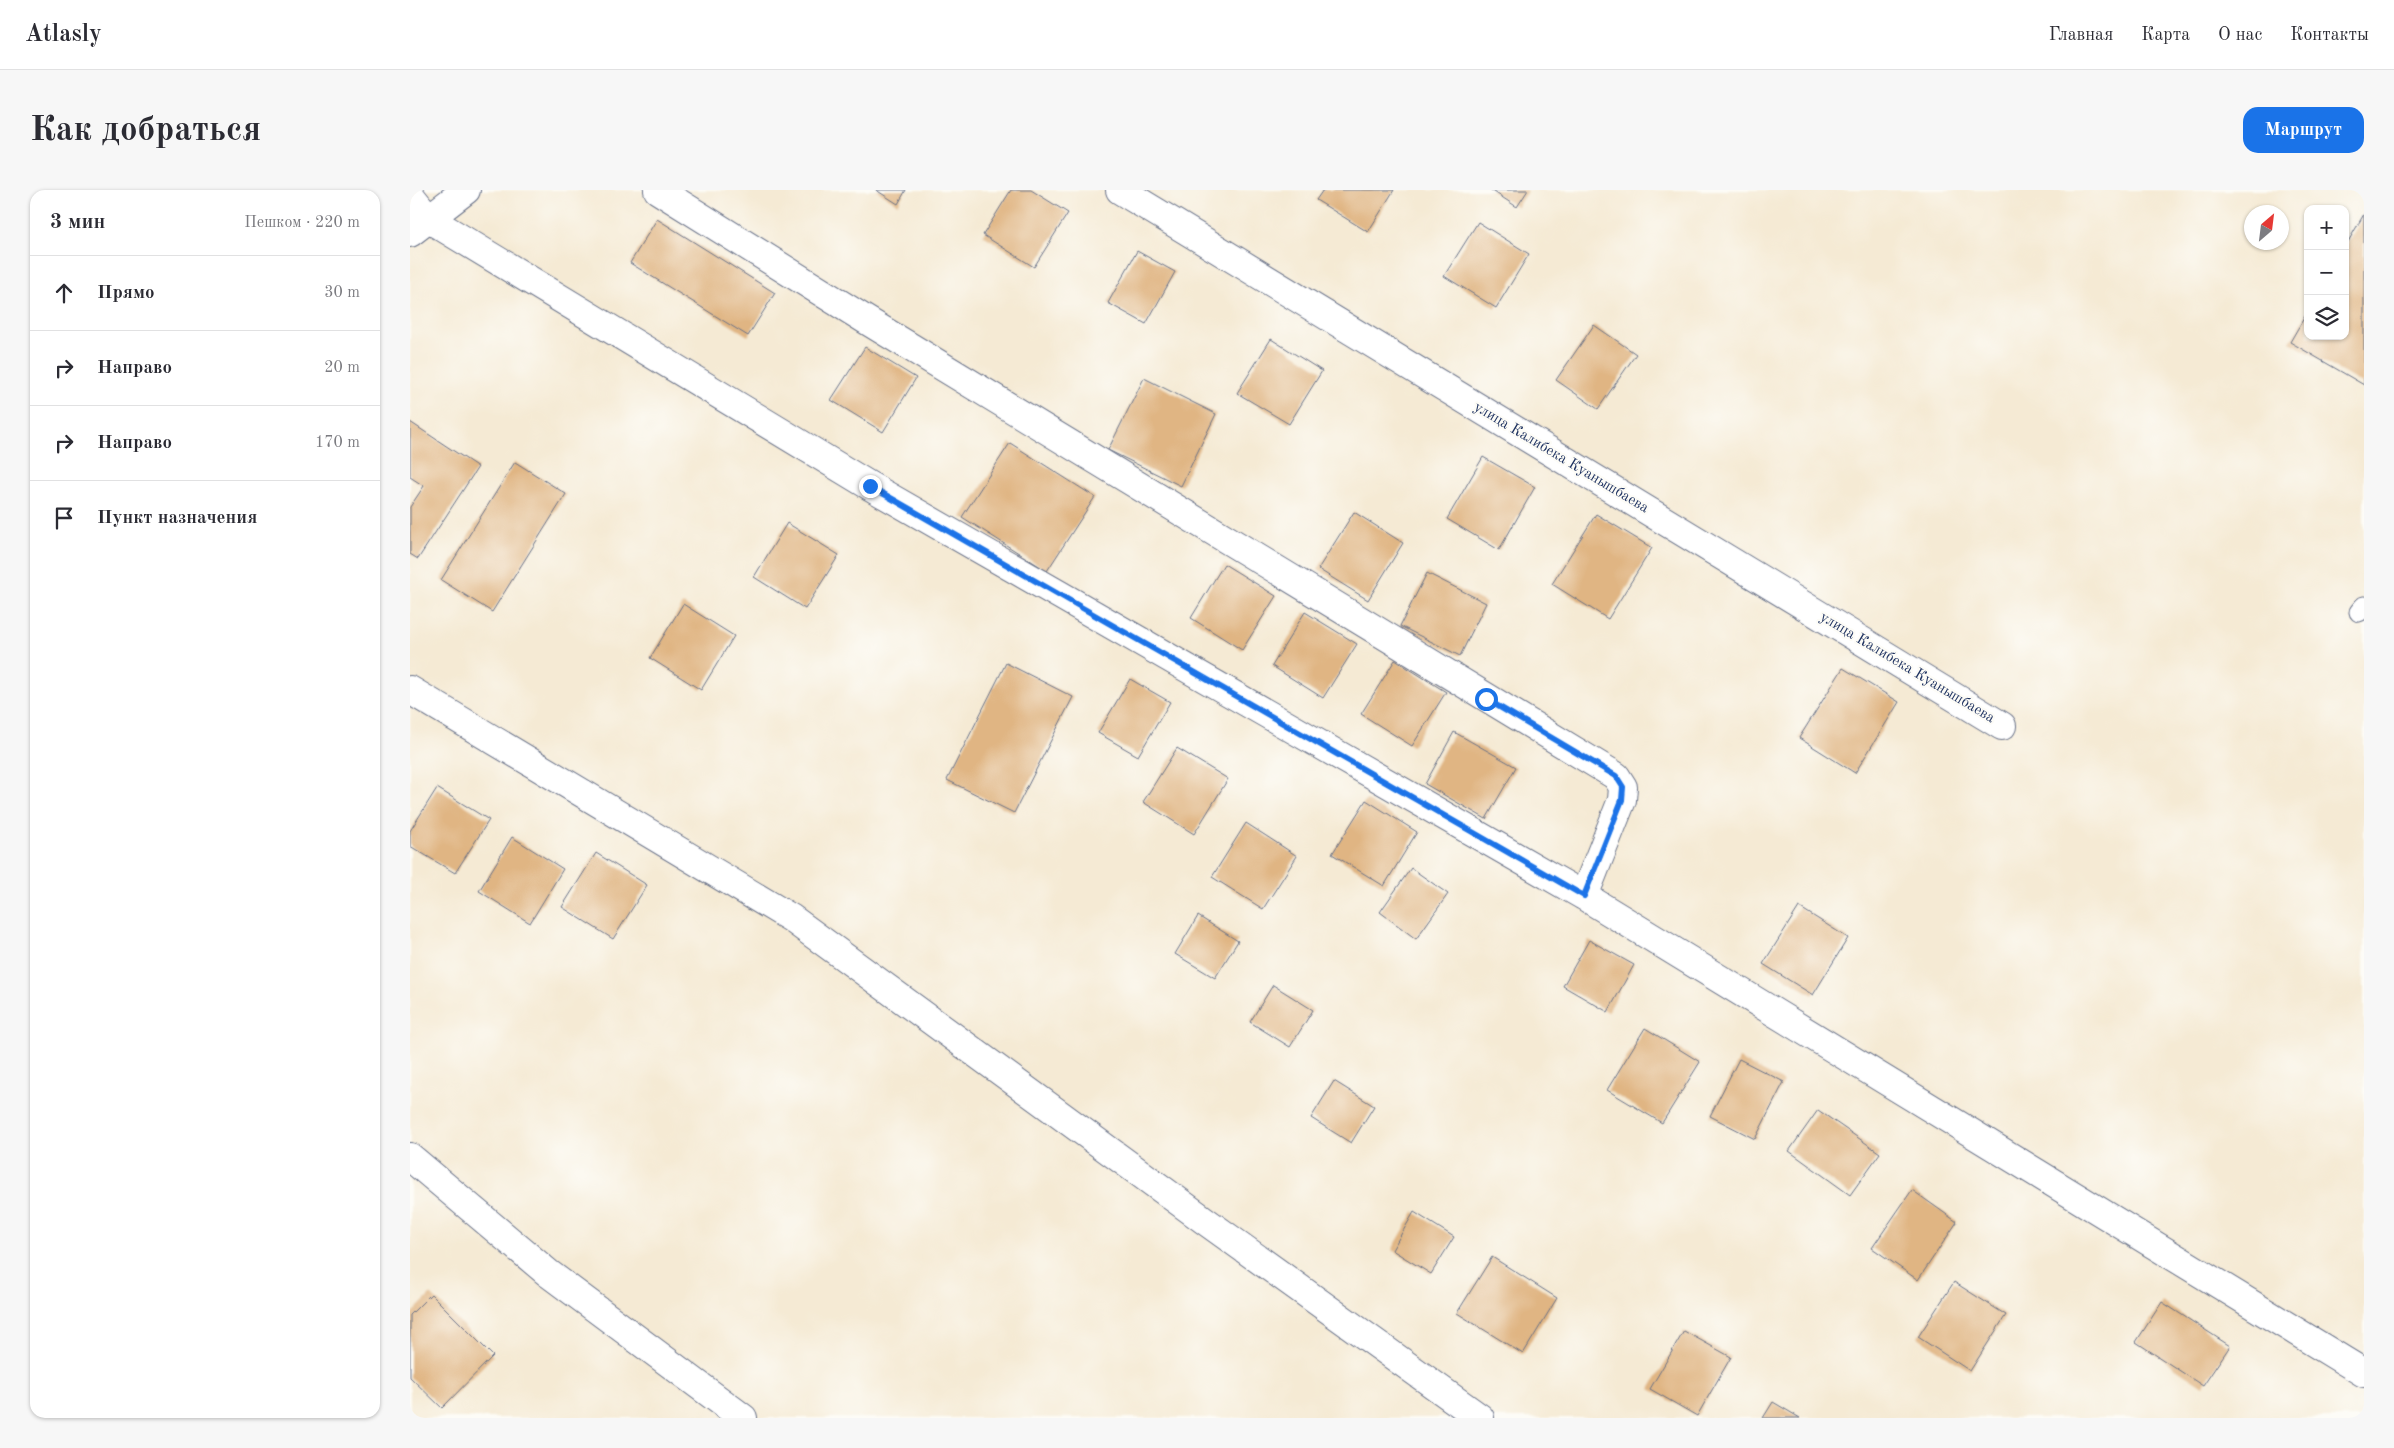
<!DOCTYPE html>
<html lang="ru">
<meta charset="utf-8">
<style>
:root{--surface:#fff;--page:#f7f7f7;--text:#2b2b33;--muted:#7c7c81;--line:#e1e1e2;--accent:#1a73e8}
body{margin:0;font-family:"Old Standard TT",serif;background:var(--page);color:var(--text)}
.controls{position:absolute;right:15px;top:15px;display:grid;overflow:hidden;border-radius:10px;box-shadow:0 1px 4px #0004}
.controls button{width:45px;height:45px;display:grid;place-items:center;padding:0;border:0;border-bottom:1px solid var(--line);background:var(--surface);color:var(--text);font:25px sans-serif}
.compass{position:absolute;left:1834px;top:15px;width:45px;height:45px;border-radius:50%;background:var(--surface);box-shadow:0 1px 4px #0004;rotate:28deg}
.stop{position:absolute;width:15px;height:15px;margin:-11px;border:4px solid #1a73e8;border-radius:50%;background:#fff}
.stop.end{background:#1a73e8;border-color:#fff;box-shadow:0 1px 5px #0008}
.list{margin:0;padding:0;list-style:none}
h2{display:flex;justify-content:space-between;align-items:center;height:65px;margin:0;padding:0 20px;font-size:21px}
h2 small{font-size:16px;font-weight:400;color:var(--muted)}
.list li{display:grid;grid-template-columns:32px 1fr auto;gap:15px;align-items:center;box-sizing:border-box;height:75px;padding:0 20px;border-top:1px solid var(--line)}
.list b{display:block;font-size:19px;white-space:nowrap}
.list em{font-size:16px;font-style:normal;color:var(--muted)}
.icon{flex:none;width:28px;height:28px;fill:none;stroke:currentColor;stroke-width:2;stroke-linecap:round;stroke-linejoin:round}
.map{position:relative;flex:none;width:1954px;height:1228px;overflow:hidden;border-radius:15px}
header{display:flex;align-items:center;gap:30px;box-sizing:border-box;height:70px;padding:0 25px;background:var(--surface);border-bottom:1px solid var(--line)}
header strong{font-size:24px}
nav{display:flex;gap:28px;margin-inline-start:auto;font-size:18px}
.intro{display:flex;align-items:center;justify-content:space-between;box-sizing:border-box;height:120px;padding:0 30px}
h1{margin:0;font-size:35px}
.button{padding:12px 22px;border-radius:15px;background:var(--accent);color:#fff;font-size:18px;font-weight:700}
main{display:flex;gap:30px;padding:0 30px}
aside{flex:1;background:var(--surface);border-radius:15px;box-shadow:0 1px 4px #0004}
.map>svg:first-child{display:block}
.building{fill:#e0b583}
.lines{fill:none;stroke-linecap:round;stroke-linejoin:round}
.service-casing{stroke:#677087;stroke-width:21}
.minor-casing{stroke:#677087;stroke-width:30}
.service{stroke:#fff;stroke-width:19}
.minor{stroke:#fff;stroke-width:28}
.route{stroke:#1a73e8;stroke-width:6}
.labels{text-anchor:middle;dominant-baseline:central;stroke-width:4.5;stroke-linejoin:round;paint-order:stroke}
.street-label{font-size:15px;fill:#1b2f5e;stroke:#fdfcf7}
</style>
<header>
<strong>Atlasly</strong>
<nav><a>Главная</a><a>Карта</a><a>О нас</a><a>Контакты</a></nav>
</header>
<div class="intro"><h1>Как добраться</h1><a class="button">Маршрут</a></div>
<main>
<aside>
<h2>3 мин<small>Пешком · 220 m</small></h2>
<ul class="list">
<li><svg class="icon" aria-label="ahead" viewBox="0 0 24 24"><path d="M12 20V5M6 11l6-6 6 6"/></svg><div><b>Прямо</b></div><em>30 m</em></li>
<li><svg class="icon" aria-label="right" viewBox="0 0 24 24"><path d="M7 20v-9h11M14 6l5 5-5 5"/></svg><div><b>Направо</b></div><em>20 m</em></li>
<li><svg class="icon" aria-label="right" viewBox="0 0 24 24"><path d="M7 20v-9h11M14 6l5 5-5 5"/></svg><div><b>Направо</b></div><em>170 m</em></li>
<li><svg class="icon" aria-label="arrive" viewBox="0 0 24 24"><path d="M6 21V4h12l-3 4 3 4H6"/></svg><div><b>Пункт назначения</b></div></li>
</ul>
</aside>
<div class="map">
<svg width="1954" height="1228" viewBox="0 0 1954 1228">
<rect width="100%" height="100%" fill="#fdfcf7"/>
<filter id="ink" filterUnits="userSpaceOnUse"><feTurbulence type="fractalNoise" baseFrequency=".02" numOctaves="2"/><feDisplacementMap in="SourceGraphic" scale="10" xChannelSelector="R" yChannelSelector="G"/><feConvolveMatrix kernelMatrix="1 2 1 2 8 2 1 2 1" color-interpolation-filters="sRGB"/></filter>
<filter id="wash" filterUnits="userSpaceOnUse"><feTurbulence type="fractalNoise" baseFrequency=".0096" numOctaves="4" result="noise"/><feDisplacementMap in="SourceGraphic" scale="20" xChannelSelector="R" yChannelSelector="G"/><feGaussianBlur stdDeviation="1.12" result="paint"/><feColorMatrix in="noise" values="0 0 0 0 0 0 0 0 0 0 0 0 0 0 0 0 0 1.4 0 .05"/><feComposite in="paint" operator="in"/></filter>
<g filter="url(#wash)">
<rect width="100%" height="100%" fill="#f5ead4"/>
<g id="blocks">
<!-- building -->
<path class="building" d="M466,0H496L488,14Z
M601,0H621L658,23L624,77L573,45Z
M913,0H984L958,42L906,10Z
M1081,0H1118L1107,17Z
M1954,24V195L1880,152L1898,121V146H1935V57Z
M247,29L365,103L338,146L220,73Z
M1068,32L1119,64L1086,118L1034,86Z
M727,61L765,82L736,134L698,113Z
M1184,135L1226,164L1188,219L1146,190Z
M861,149L912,181L879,234L827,203Z
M455,157L506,188L473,242L421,210Z
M734,188L806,224L771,296L698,260Z
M0,232L68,277L8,369L0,364V317L14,296L0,287Z
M600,253L685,307L637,381L552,327Z
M1073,267L1125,297L1089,360L1037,329Z
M105,272L156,304L82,422L31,390Z
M944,322L993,353L958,410L908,379Z
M1186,324L1242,358L1198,429L1142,394Z
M377,333L429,365L395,419L344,387Z
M814,374L866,406L832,460L781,428Z
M1017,383L1076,413L1050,466L990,436Z
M273,414L324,446L291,500L240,468Z
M895,422L947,454L913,508L862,476Z
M985,470L1036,502L1002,556L951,524Z
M596,473L663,507L604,623L537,590Z
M1433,478L1489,512L1445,583L1389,548Z
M720,489L760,512L728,566L688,543Z
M1044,542L1106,577L1076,629L1015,594Z
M767,558L818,589L784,644L733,612Z
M27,598L79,630L45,683L0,656V641Z
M956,610L1007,642L974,696L922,664Z
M836,633L887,666L853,719L802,687Z
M102,647L153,679L120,733L69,701Z
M186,663L237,695L203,749L152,717Z
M1001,678L1038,704L1006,749L970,722Z
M1389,717L1438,748L1403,805L1353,774Z
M788,726L828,751L805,788L765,764Z
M1179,750L1224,775L1198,822L1153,796Z
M863,795L903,820L880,857L840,832Z
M1235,838L1290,872L1252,933L1197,900Z
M1329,869L1374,892L1345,949L1300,926Z
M924,891L964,916L941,953L901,928Z
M1408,920L1470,963L1440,1005L1379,961Z
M1502,1000L1547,1032L1508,1090L1462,1058Z
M1004,1022L1044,1047L1021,1084L982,1060Z
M1082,1067L1147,1108L1113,1164L1047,1123Z
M1544,1092L1596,1125L1560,1181L1508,1147Z
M21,1104L83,1166L32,1218L0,1187V1125Z
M1752,1112L1820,1156L1793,1196L1726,1152Z
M1274,1141L1321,1167L1287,1226L1240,1199Z
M1363,1212L1390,1228H1353Z"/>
</g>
</g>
<g filter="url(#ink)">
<use href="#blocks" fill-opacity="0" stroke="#677087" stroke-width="1"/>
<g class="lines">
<defs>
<path id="service" d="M1949,422L1954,416"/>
<path id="minor" d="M248,0L456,130L1206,586L1213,597L1212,610L1174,706
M710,0L1592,536
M0,5L19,29L460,296L1174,706L1954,1183
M0,43L56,0
M0,500L381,728L794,1030L1070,1228
M0,967L138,1083L333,1228"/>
</defs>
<!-- service casing -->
<use href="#service" class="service-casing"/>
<!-- minor casing -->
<use href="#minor" class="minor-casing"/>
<!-- service -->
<use href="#service" class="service"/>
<!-- minor -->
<use href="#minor" class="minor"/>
</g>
</g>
<g class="lines" filter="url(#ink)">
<!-- route -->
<path class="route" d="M460,296L1174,706L1212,610L1213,597L1206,586L1076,509"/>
</g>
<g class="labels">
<!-- street labels -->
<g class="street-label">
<text transform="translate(1151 268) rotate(31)">улица Калибека Куанышбаева</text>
<text transform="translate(1497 478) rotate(31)">улица Калибека Куанышбаева</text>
</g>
</g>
</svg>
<div class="controls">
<button>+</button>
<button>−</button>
<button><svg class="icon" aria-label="layers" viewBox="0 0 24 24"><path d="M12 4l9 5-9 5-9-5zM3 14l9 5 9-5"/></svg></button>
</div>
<svg class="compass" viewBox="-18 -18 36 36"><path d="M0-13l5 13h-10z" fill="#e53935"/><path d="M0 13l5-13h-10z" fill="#7c7c81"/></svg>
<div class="stop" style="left:1076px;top:509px"></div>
<div class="stop end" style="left:460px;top:296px"></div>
</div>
</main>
